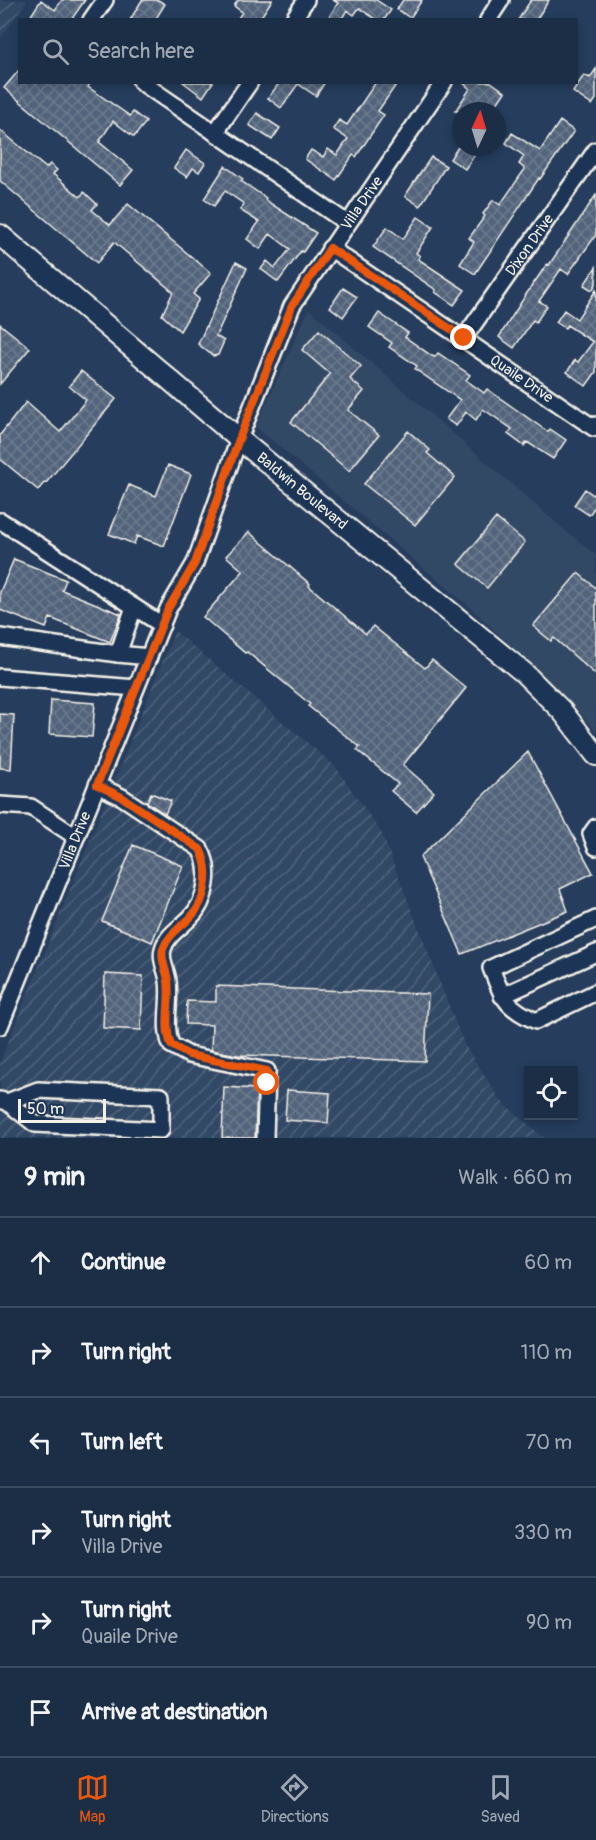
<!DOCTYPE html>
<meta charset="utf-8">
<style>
:root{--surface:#1c2e46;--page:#293a51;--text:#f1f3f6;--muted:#a0a8b3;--line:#3a4a5f;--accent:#ea580c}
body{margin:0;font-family:Pangolin,sans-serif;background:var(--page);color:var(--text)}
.controls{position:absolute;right:18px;bottom:18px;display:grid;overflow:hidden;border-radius:0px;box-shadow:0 3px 9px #0003}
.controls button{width:54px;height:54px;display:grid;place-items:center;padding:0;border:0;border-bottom:2px solid var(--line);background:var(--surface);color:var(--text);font:30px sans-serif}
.compass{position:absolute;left:452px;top:102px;width:54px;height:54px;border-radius:50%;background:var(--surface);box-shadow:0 3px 9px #0003;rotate:4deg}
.scale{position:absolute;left:18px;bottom:15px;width:88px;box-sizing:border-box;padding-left:6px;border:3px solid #f4f1e8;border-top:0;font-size:16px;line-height:21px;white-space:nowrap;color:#f4f1e8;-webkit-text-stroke:4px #1d3557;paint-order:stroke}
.stop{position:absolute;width:18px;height:18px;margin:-14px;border:4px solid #ea580c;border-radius:50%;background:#fff}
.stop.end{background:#ea580c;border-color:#fff;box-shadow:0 2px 6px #0008}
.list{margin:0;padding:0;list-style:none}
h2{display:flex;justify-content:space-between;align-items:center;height:78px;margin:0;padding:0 24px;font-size:26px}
h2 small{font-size:20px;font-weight:400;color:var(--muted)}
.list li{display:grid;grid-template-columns:39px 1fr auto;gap:18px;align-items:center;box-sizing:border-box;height:90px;padding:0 24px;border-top:2px solid var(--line)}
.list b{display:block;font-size:22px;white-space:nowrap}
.list p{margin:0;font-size:20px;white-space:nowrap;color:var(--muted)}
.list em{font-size:20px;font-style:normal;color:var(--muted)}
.icon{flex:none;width:33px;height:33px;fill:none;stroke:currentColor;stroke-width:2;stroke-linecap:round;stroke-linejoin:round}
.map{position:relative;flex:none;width:596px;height:1138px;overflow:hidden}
.search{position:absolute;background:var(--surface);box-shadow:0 3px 9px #0003;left:18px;right:18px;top:18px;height:66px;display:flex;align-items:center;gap:15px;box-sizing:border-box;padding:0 21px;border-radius:0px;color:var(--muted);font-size:22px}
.sheet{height:618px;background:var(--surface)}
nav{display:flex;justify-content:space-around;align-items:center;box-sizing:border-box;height:84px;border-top:2px solid var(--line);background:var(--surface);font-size:16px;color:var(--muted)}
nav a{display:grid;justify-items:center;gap:3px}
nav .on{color:var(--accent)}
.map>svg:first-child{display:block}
.built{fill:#334966}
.industrial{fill:url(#industrial-furrows)}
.building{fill:url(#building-cross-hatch);stroke:#f4f1e8;stroke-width:1.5}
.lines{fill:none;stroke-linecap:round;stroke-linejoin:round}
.minor-casing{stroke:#f4f1e8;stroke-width:20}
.major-casing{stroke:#f4f1e8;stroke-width:24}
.minor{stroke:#1d3557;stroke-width:15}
.major{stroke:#1d3557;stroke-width:20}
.route{stroke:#ea580c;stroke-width:8}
.labels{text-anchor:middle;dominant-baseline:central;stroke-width:5;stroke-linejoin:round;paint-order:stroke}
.street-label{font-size:15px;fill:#f4f1e8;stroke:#1d3557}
</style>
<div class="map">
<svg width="596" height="1138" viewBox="0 0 596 1138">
<defs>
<pattern id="industrial-furrows" width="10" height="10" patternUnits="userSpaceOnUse" patternTransform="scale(1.5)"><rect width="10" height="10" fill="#334966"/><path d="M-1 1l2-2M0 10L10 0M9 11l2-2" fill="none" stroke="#51647c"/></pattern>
<pattern id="building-cross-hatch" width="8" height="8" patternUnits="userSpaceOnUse" patternTransform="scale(1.5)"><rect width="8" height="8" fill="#52647b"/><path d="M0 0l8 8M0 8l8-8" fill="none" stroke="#6c7b8e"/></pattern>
</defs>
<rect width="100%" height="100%" fill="#263d5d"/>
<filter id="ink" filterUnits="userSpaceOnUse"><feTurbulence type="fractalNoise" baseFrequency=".0167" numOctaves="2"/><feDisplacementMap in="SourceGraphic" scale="12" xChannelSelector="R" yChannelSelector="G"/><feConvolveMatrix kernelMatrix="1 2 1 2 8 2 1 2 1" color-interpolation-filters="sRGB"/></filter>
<g filter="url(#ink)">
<!-- built -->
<path class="built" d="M309,309L567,532L596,555V731L575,707L470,607L256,427Z"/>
<!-- industrial -->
<path class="industrial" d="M0,0H27L0,39Z
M175,631L335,766L381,832L464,1044L501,1101L544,1138H0V1062Z"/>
<!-- building -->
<path class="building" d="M41,0L55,10L62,0H85L71,20H28Z
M142,0H158L165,4L155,20H130Z
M238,0H272L259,20H237L242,12L234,6Z
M333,0H376L391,10L384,20H377L359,8L354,15L347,10L341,20H327L338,3Z
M403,0H422L410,18L397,9Z
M531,0H549L536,20H518Z
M20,69V82H91L88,87L130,116L133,112L146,122L134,137L113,121L99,142L133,170L120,185L4,88Z
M596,69V99L592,105L573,92L584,75L590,78Z
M183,82H213L203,97Z
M280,82H325L316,96L298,84L281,108L268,98Z
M376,82H398L378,111L384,115L356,157L353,155L336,180L305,159L311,150L323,157L328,149L337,155L348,139L333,129L339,120L347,125Z
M462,82H491L505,92L492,111H455L470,89Z
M257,113L280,128L272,140L249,125Z
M560,121L574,131L540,179L539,178L475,274L460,264L474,242L469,238L485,216L483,214L493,200L500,205L525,169L519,164L524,156L506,143L512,133L540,151Z
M0,130L46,168L50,164L57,170L53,174L80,197L84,192L97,204L92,210L110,225L128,204L211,273L193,294L199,299L180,331L162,315L173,292L114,242L97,263L0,181Z
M458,147H480L465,169L450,159Z
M186,150L205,163L199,172L193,168L187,177L174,168Z
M431,157L446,166L420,206L405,196Z
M225,166L243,179L241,181L266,198L265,200L316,233L303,252L301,251L278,282L261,269L267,261L275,268L290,249L270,234L260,249L247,239L259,222L240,210L244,204L225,191L214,206L204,199Z
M596,195V235L568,274L561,269L539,301L547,306L536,322L533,320L514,348L499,337L527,293L547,264L549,265Z
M418,217L433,227L416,253L420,256L418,259L465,290L454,305L435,292L436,290L373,247L387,227L403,239Z
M236,262L247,268L216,336L224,341L218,355L213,356L198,344Z
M596,267V284L592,290L584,285Z
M343,288L357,297L343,317L330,307Z
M596,290V372L586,386L567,372L575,360L578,362L593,342L567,325L565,328L556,322L564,310L577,319Z
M379,313L408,333L405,337L432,356L435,357L438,353L470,375L466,380L484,393L487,389L548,432L550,429L566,440L553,459L527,442L524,446L508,434L512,429L483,409L476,420L466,412L456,426L446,419L460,400L415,369L417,366L389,347L392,343L369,327Z
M0,324L30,348L0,384Z
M319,330L361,366L350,379L364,391L348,410L379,435L349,471L291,422L330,374L302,350Z
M81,371L116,399L46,483L45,482L38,490L0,459V435L26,402L60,432L86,400L69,386Z
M408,431L430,450L427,453L455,477L415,525L364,484Z
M168,465L191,474L164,546L137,536L134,544L109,534L129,485L156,496Z
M585,489L596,497V505L589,515L574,505Z
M496,518L525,542L487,588L458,564Z
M249,532L310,584L309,586L366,634L373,626L425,668L432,660L466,688L403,765L434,792L416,812L391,791L398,784L357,750L360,747L308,706L310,704L247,652L245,653L203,617L243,571L226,556Z
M14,559L66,580L62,590L121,614L110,642L50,618L46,628L0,610V592Z
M578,573L596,588V675L554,638L551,641L533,626Z
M51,700L95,703L92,737L49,734Z
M0,714L14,715L11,769L0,768Z
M528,752L593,873L560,889L568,911L462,954L420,857Z
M151,793L171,801L165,814L147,802Z
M133,845L183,866L152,942L102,921Z
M105,974L143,976L141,1030L103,1028Z
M216,986L428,994L425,1061L237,1055L211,1050L212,1025L186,1024L187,1001L216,1002Z
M224,1087L257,1089L255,1138H222Z
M287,1090L330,1093L328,1123L285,1120Z"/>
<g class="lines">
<defs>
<g id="minor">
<path d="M91,20L105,0"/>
<path d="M293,20L306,0"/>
<path d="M488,20L501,0"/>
<path d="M141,82L347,223"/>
<path d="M215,133L250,82"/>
<path id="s1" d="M330,248L594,428L596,425"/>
<path id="s2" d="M464,338L596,150"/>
<path d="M0,522L1,521L162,625"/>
<path d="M0,637L118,654L149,657"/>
<path d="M118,654L134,607"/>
<path d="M0,677L136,688"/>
<path d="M97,785L122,797L200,849C212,869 207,901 190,918C180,928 167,935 163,949C160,960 167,971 168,981C171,1003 163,1024 171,1045L189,1055L267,1071L265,1138"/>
<path d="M0,805L31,807L76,837"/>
<path d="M596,827L591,834L596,847"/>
<path d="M596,919L491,968C503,998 505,1007 536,1021L596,992"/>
<path d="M502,996L596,953"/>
<path id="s3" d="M0,1026L168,609L195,563L239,439L292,306L444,82"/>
<path d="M0,1100L7,1102L35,1124L161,1130V1096L38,1090L7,1102"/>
</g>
<g id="major">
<path id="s4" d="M0,235L239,439L523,672L562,711L596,755"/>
</g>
</defs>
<!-- minor casing -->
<use href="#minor" class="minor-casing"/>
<!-- major casing -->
<use href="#major" class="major-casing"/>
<!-- minor -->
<use href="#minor" class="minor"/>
<!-- major -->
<use href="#major" class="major"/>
</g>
</g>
<g class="lines" filter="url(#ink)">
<!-- route -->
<path class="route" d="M267,1083V1071L189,1055L171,1045C163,1024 171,1003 168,981C167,971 160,960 163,949C168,935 180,928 190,918C207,901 211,869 200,849L122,797L97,785L168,609L195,563L239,439L292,306L330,248L464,338"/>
</g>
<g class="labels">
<!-- street labels -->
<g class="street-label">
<text stroke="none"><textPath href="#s3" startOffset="902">Villa Drive</textPath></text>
<text stroke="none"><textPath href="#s2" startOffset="114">Dixon Drive</textPath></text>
<text stroke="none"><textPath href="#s1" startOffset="232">Quaile Drive</textPath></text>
<text stroke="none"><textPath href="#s4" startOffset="396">Baldwin Boulevard</textPath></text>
<text stroke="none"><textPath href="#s3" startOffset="200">Villa Drive</textPath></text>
</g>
</g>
</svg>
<div class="controls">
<button><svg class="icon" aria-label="locate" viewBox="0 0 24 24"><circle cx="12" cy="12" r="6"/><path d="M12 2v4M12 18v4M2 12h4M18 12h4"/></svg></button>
</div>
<svg class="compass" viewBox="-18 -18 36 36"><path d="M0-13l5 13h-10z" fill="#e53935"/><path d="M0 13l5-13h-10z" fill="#a0a8b3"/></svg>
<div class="scale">50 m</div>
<div class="stop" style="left:267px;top:1083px"></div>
<div class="stop end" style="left:464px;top:338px"></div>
<div class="search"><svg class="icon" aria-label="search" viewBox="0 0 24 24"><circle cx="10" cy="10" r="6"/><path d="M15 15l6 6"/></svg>Search here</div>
</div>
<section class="sheet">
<h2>9 min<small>Walk · 660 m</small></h2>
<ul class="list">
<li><svg class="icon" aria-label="ahead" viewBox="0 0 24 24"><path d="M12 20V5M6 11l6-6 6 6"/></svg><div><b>Continue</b></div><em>60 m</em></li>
<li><svg class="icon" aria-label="right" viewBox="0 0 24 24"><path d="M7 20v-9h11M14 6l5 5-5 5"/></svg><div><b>Turn right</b></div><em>110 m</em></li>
<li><svg class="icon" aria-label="left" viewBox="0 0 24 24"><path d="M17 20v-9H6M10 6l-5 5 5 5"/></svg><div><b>Turn left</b></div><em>70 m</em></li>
<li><svg class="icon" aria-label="right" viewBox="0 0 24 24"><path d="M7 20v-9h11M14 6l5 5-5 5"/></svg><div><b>Turn right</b><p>Villa Drive</p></div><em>330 m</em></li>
<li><svg class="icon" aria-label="right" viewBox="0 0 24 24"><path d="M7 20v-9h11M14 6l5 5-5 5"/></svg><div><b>Turn right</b><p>Quaile Drive</p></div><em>90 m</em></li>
<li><svg class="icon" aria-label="arrive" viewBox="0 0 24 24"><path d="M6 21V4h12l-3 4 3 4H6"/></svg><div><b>Arrive at destination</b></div></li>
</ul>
</section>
<nav>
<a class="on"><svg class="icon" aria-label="map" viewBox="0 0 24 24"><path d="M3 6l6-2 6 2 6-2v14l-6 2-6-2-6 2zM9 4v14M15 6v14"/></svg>Map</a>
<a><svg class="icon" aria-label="directions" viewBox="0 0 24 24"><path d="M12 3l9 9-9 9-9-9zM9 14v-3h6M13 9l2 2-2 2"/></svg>Directions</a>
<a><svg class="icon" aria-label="saved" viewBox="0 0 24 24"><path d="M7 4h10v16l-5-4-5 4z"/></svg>Saved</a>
</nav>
